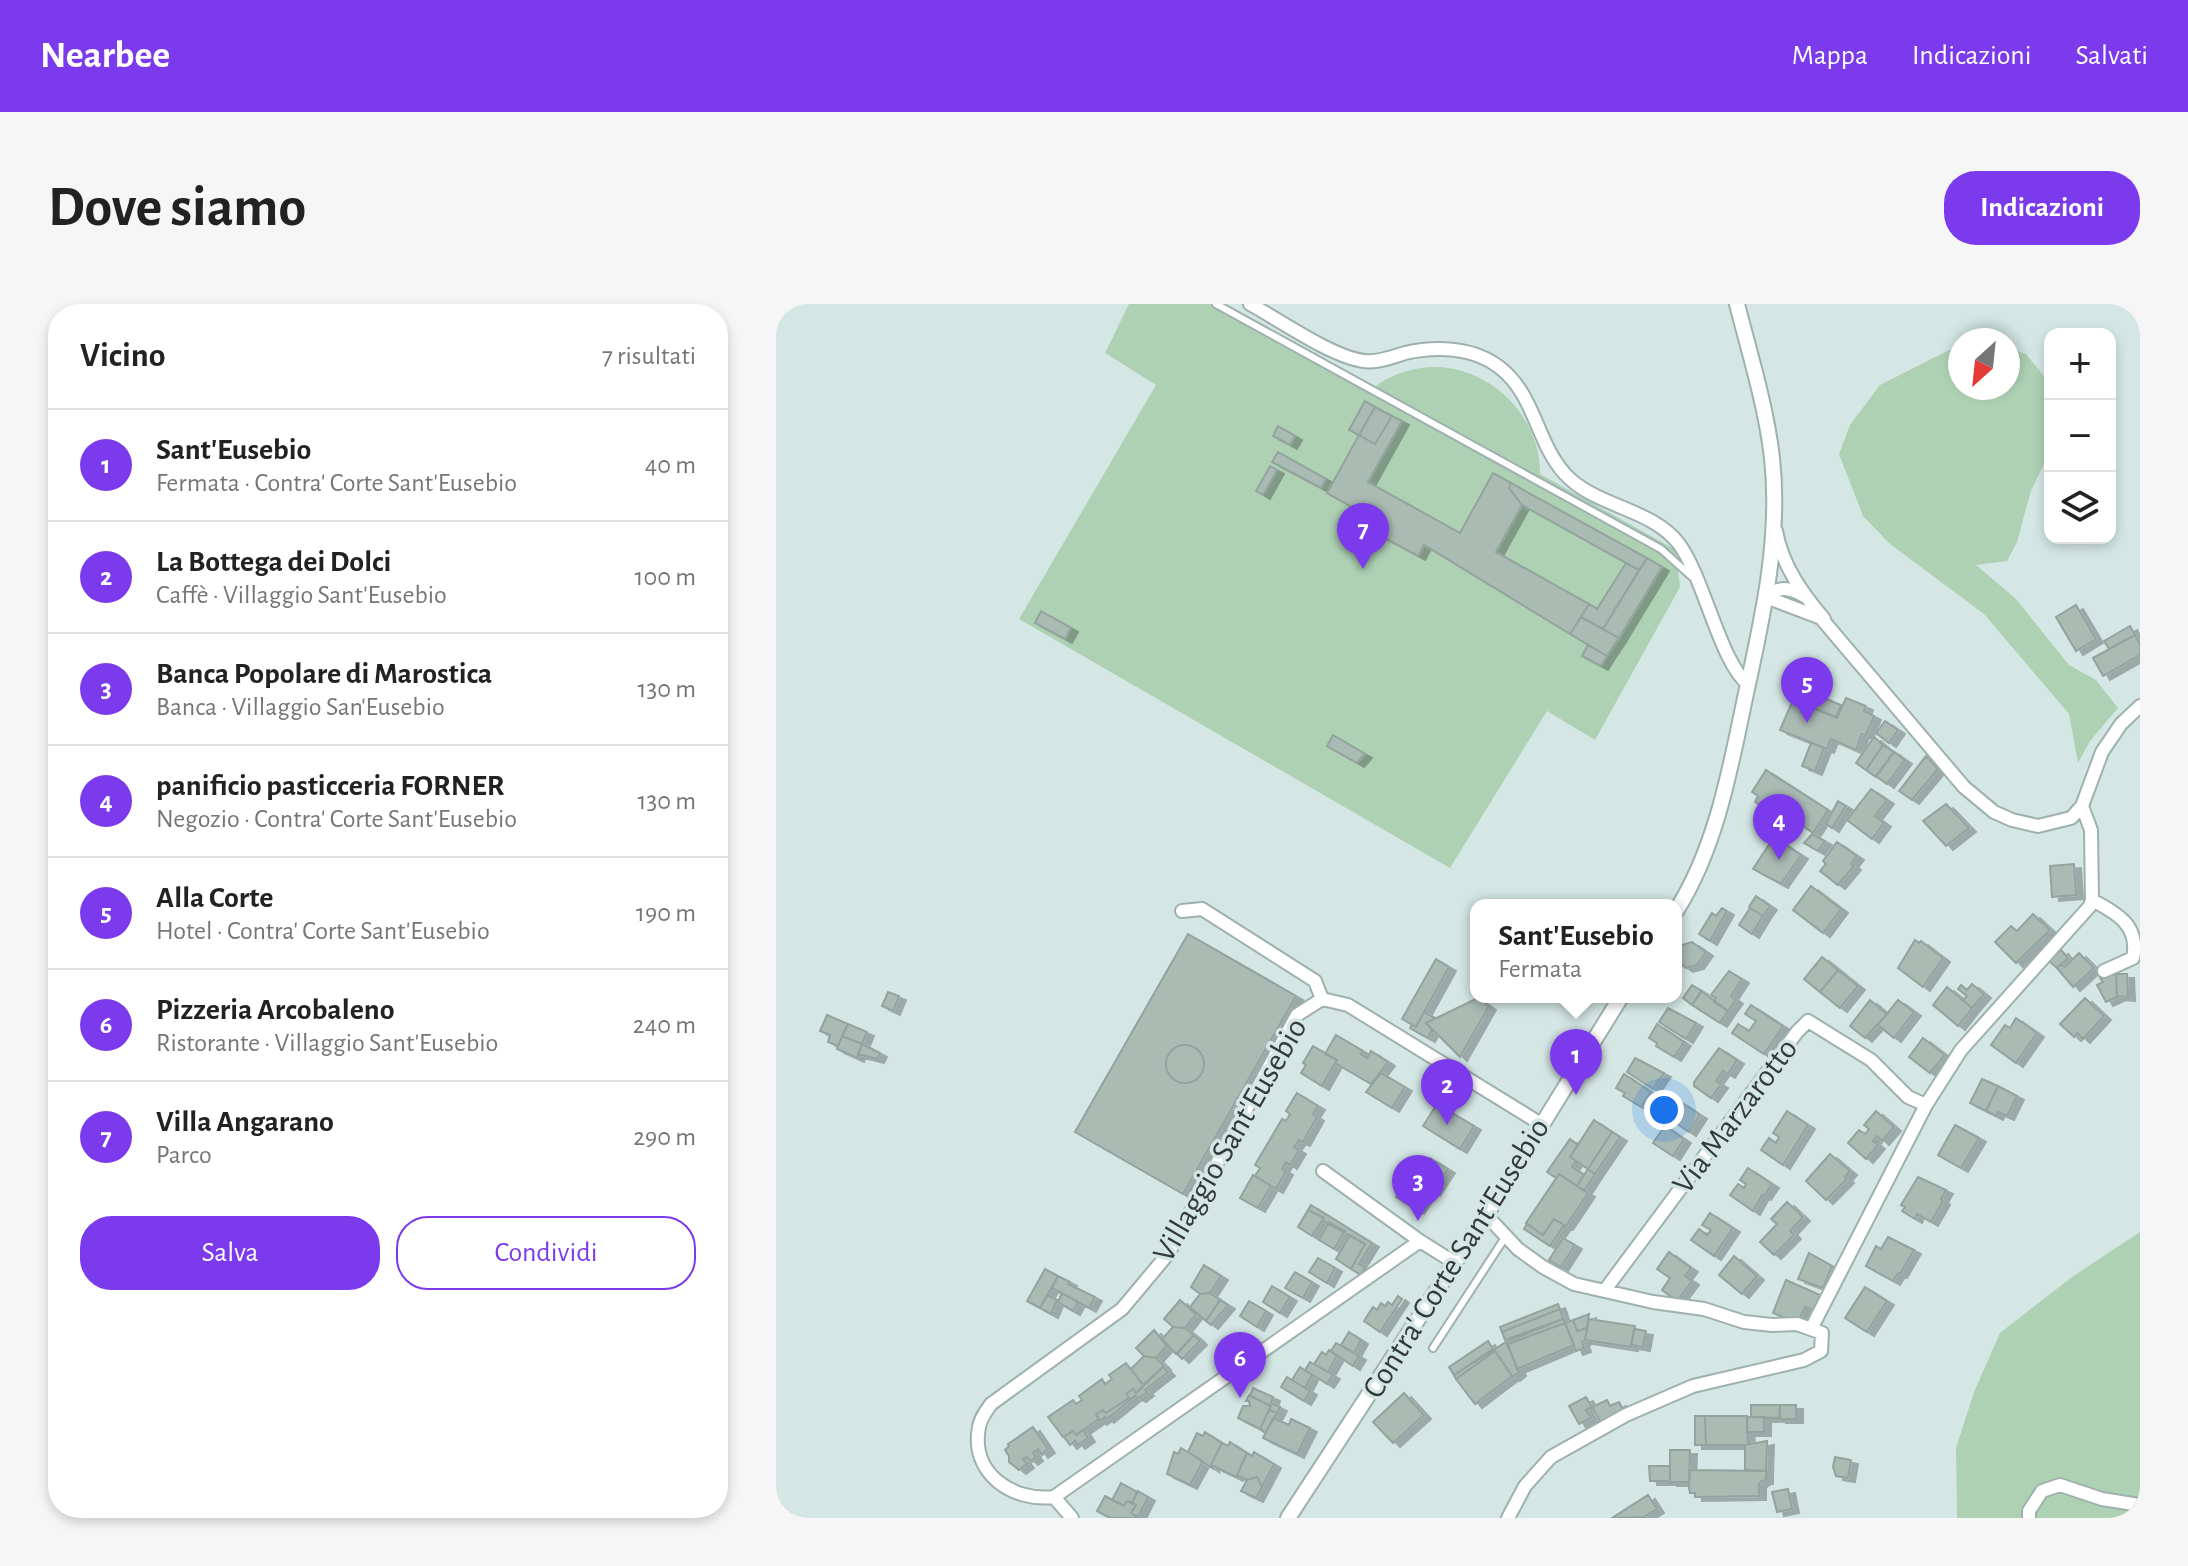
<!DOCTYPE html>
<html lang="it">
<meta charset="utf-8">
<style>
:root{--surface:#fff;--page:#f6f6f6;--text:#222;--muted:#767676;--line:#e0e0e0;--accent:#7c3aed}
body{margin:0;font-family:"Alegreya Sans",sans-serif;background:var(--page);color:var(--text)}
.controls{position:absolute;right:24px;top:24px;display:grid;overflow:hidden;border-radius:16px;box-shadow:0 4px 12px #0003}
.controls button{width:72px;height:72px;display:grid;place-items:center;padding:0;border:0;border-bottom:2px solid var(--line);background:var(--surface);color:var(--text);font:40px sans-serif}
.compass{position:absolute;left:1172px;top:24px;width:72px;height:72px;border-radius:50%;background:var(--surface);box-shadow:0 4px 12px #0003;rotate:207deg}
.you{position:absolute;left:888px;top:806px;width:28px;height:28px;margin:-20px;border:6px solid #fff;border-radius:50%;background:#1a73e8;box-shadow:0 0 0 12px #1a73e833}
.badge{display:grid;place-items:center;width:52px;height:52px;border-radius:50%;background:var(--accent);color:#fff;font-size:26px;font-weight:700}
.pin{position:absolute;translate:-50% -66px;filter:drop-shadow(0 2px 4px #0008)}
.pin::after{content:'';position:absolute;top:42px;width:28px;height:24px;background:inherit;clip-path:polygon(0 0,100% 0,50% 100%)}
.popup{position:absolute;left:694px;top:595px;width:212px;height:104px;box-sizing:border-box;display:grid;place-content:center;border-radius:16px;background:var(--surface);filter:drop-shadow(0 2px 6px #0005);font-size:26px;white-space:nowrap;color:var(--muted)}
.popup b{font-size:30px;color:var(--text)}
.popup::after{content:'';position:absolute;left:50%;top:100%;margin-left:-16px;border:16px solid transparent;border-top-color:var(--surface)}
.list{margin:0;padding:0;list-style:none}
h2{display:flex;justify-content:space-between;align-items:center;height:104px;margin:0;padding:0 32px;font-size:34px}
h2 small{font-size:26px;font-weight:400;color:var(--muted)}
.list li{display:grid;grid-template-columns:52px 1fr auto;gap:24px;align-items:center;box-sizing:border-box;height:112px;padding:0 32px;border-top:2px solid var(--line)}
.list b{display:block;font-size:30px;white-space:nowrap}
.list p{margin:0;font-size:26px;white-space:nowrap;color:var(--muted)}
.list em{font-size:26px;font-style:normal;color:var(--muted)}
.actions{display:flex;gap:16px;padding:24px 32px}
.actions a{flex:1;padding:18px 0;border:2px solid var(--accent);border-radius:32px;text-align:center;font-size:28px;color:var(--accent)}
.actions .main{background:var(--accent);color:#fff}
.icon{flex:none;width:44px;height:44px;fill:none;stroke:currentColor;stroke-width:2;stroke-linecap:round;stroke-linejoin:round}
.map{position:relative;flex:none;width:1364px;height:1214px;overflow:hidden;border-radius:32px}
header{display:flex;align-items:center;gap:48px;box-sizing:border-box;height:112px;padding:0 40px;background:var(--accent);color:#fff}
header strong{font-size:38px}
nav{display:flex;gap:44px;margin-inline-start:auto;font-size:28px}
.intro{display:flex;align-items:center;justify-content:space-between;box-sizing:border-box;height:192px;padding:0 48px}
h1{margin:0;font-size:56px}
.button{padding:20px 36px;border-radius:32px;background:var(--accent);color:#fff;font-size:28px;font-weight:700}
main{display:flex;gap:48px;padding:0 48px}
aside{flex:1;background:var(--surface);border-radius:32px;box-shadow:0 4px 12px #0003}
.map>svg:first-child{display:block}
.green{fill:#aed1b4}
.building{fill:#aabbb4;stroke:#93a39d;stroke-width:2;filter:url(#shadow)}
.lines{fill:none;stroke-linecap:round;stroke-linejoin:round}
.service-casing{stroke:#9eb1af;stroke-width:10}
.minor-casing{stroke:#9eb1af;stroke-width:16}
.tertiary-casing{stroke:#9eb1af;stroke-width:18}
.service{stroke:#fff;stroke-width:6}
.minor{stroke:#fff;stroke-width:12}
.tertiary{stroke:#fff;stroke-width:14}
.labels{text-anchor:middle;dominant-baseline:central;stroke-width:7;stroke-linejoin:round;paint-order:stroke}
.street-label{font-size:32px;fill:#333a39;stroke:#d4e7e5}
</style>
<header>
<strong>Nearbee</strong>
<nav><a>Mappa</a><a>Indicazioni</a><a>Salvati</a></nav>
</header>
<div class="intro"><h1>Dove siamo</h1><a class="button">Indicazioni</a></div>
<main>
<aside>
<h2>Vicino<small>7 risultati</small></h2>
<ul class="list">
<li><span class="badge">1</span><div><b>Sant'Eusebio</b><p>Fermata · Contra' Corte Sant'Eusebio</p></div><em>40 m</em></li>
<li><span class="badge">2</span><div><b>La Bottega dei Dolci</b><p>Caffè · Villaggio Sant'Eusebio</p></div><em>100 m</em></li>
<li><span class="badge">3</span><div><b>Banca Popolare di Marostica</b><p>Banca · Villaggio San'Eusebio</p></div><em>130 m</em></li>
<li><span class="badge">4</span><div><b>panificio pasticceria FORNER</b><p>Negozio · Contra' Corte Sant'Eusebio</p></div><em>130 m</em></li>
<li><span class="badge">5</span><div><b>Alla Corte</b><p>Hotel · Contra' Corte Sant'Eusebio</p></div><em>190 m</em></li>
<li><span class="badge">6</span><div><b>Pizzeria Arcobaleno</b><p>Ristorante · Villaggio Sant'Eusebio</p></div><em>240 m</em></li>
<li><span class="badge">7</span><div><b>Villa Angarano</b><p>Parco</p></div><em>290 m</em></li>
</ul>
<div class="actions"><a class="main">Salva</a><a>Condividi</a></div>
</aside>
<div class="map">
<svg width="1364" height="1214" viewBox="0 0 1364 1214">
<defs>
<filter id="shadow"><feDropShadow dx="7" dy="4" stdDeviation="0" flood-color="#0004"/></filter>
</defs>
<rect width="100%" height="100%" fill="#d4e7e5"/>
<!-- green -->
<path class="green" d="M353,0H446L598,84C608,75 618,71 631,67C697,47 765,103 764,170L900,246L904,283L819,436L771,407L674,564L243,315L380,81L329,49Z
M1183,41L1184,84H1232V44L1250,50L1274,80V147L1255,187L1241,238L1231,257L1200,261L1239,294L1293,361L1320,376L1342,404L1314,437L1302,459L1293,410L1208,310L1114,240L1087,212L1063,150L1074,121L1104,81Z
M1364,928V1214H1181L1180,1144L1198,1088L1224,1029L1296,973Z"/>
<!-- building -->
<path class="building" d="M589,97L599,103L583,131L573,126Z
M599,103L616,112L599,140L583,131Z
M616,112L626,117L592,178L684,229L717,169L735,179L733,184L746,201L720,248L813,300L794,330L648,241L642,252L594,226L599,216L551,189L583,131L599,140Z
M502,122L519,132L514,141L497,132Z
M502,148L550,175L545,184L496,158Z
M494,162L501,166L487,191L480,187Z
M735,179L749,187L871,254L863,266L746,201L733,184Z
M871,254L886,263L843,334L827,325Z
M850,259L863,266L827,325L805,313L813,300L821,305Z
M1300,301L1320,335L1300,347L1280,313Z
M265,307L295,324L289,335L259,319Z
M805,313L843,334L831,352L794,330Z
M1354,322L1359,331L1333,345L1328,337Z
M1359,331L1364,340V351L1327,372L1317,354Z
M812,341L831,352L825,362L806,352Z
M1024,384L1065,401L1060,413L1019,396Z
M1070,394L1090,402L1088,407L1098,412L1090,431L1086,430L1080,446L1055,435L1051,445L1004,426L1017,396L1061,414Z
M1109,417L1122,426L1113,439L1100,429Z
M557,431L589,450L581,459L551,442Z
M1098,433L1107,441L1090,466L1080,459Z
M1035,439L1048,444L1039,467L1026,462Z
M1107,441L1118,448L1100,473L1090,466Z
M1118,448L1129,456L1111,480L1100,472Z
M1150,452L1162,465L1136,496L1123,487Z
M990,466L1052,506L1037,529L1000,503L996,509L979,498L982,492L976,488Z
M1095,485L1111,496L1099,512L1108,519L1096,535L1071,516Z
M1062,497L1070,502L1056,524L1050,520Z
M1170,500L1193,524L1170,542L1147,517Z
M1036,530L1049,537L1042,547L1028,539Z
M998,533L1025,551L1005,580L977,565Z
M1061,538L1081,552L1075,560L1078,562L1062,581L1044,567L1050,560L1047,557Z
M1298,560L1300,591L1276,593L1274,562Z
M1035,582L1065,605L1047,629L1017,606Z
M980,592L994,602L987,612L973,603Z
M946,604L951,607L934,637L923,630L936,609L940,612Z
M974,604L987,612L976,630L963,621Z
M1257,610L1274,626L1240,659L1219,638L1235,622L1241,627Z
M412,630L520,692L407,890L299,828Z
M1139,636L1143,639L1145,637L1167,654L1147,683L1122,664Z
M916,638L930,648L921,661L910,664L900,657V649L906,641Z
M1285,646L1292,654L1281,664L1273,657Z
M1303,649L1318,664L1297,683L1281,664L1285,660L1289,663Z
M1046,653L1062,666L1044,688L1028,675Z
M660,655L673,663L640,723L626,715Z
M1062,666L1082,682L1064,704L1044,688Z
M953,667L966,675L955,692L960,696L952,707L938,698L940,694L935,691Z
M1340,670L1341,693L1330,698L1321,681L1327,678L1324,674Z
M1340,670H1351L1352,693L1341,692Z
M1196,680L1208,690L1196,704L1187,696L1191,692L1182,685L1185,681L1191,686Z
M916,681L926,687L916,701L907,694Z
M1171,683L1196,704L1182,722L1157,701Z
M925,687L952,707L944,719L916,701Z
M112,688L123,692L117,707L106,702Z
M702,694L713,702L684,753L650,719Z
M1309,694L1328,712L1307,735L1301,729L1298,733L1284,720Z
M1094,696L1111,710L1089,734L1074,722Z
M1122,696L1138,708L1118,734L1102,721Z
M975,701L1007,722L988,750L956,729L962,720L973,727L980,717L969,710Z
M892,704L920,719L910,735L883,718Z
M648,708L659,714L650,719L656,726L652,734L634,724L636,720L640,723Z
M51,711L72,720L62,742L52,738L54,731L44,727Z
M1240,714L1261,729L1240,759L1215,741L1229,721L1234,724Z
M72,720L91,728L86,740L66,732Z
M881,720L908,738L898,753L880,742L881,739L873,734Z
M560,731L587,747L585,750L591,754L595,747L612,758L595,780L559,759L561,756L549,750Z
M66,732L86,740L81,754L61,745Z
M1147,734L1169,751L1154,769L1133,753Z
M86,740L104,749L101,755L82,750Z
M390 760a19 19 0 1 1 38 0a19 19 0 1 1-38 0Z
M537,742L561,756L546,782L525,769L530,761L527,759Z
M943,744L961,756L952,770L947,767L940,777L945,780L935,794L918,782V778Z
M859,754L888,769L877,785L851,768Z
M605,769L629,783L616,804L590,788Z
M848,770L875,788L865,803L847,792L849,789L840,784Z
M1206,775L1222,782L1210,807L1194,799Z
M1222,782L1241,792L1231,812L1222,808L1220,812L1210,807Z
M521,789L542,802L537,810L541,813L527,838L523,836L518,843L523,846L514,861L510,858L506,865L510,867L500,885L479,872L484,864L479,861L506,815L510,817L514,810L510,807Z
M905,798L924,811L913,828L894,815Z
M661,800L698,822L684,845L647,822Z
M1011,807L1032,821L1007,861L985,846L993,834L1000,839L1003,833L997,829Z
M1100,807L1118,823L1106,837L1101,832L1097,837L1102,841L1090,855L1072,839L1083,826L1089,830L1093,825L1088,821Z
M818,816L836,828L812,865L794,853Z
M1179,821L1203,834L1185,864L1162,851Z
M889,822L908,835L897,852L877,839Z
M836,828L844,833L819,870L812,865Z
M794,835L802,841L794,853L800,857L796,863L808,871L801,882L783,870L780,874L771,868Z
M1054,850L1074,867L1069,873L1071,875L1050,896L1030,877Z
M654,854L672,865L657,888L649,883L645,888L651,891L641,906L620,893L635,869L641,873Z
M972,864L996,880L988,892L986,891L977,907L954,891L962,880L968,884L970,880L964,876Z
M812,865L819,870L808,887L801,882Z
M783,870L812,889L790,922L778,915L767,931L750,919Z
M477,871L495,882L482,904L464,894Z
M1142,873L1170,886L1165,895L1167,897L1155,918L1141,910L1139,915L1126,907L1129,903L1125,901Z
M1011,898L1027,913L1014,927L1018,931L998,951L984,938L1001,920L995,915Z
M535,901L596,939L583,960L589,963L585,971L575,965L589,940L547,917L548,914L532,906Z
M532,906L548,914L536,932L522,923Z
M934,909L957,924L938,952L915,936L923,925L931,931L935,926L926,921Z
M778,915L788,921L774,942L748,925L751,920L767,931Z
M553,918L569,927L558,945L543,936Z
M574,931L589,940L575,965L560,955Z
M1112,933L1138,946L1124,970L1122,969L1117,977L1090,962L1100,942L1105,945Z
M787,934L799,941L785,963L773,956Z
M893,948L915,964L909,972L916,977L901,997L886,986L894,974L881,965Z
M1033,949L1056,962L1047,984L1022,975Z
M958,952L981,972L966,990L943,971Z
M542,954L559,964L551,979L533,968Z
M428,961L445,972L434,989L424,990L415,983Z
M269,965L282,972L264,1004L251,997Z
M519,968L536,978L527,994L509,984Z
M282,972L294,978L292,980L319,993L313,1004L276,984Z
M1010,976L1044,991L1038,1006L1029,1003L1023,1016L1019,1018L997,1009Z
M496,982L514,993L504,1009L487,998Z
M1089,983L1111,997L1091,1028L1069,1014Z
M286,989L302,998L297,1007L282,998Z
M434,989L444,996L430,1017L414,1003L424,990Z
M272,991L281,996L275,1010L264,1004Z
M622,992L626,995L604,1028L588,1017L597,1003L601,1006L605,999L609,1002L612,998L616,1001Z
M404,996L420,1010L409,1024L397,1023L388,1015Z
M444,996L452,1001L435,1021L430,1017Z
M473,997L490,1007L481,1023L464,1012Z
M782,1000L784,1005L726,1028L724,1023Z
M784,1005L787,1015L729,1036L726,1028Z
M813,1010L811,1024L801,1027L797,1016Z
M787,1015L789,1019L732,1040L730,1038Z
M813,1015L859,1022L855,1043L809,1036Z
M797,1016L801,1027L811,1024L809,1036L806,1038L808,1044L800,1047L789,1019Z
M789,1019L798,1041L741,1065L732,1040Z
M397,1023L409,1024L418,1031L400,1050L386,1035Z
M858,1025L870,1027L867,1043L855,1041Z
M378,1026L391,1042L380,1054L368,1052L360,1044Z
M573,1028L585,1036L578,1049L565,1041Z
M418,1031L424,1037L406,1055L401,1050Z
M712,1037L717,1045L678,1071L673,1063Z
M730,1038L743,1068L737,1073L719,1047L680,1075L678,1071Z
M560,1039L583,1052L577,1062L555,1047Z
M553,1046L561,1052L552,1068L538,1060L546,1048L550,1051Z
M719,1047L736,1072L699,1100L680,1075Z
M368,1052L380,1054L388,1062L367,1081L355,1065Z
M534,1058L557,1071L551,1080L529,1066Z
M350,1059L368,1082L360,1089L357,1085L350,1090L353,1094L330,1109L327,1106L320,1110L323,1115L300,1131L297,1127L287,1133L272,1113L297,1096L300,1100L306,1096L303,1092L326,1075L329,1080L336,1075L333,1071Z
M387,1063L392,1068L369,1086L371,1088L363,1094L359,1092L331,1115L329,1113L324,1117L320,1110L327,1106L330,1109L353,1094L350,1090L357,1085L360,1089Z
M524,1063L536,1071L529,1084L516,1076Z
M511,1073L534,1087L528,1097L505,1083Z
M477,1084L497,1093L495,1099L504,1103L501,1109L493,1106L495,1102L474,1092Z
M628,1089L648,1111L617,1139L597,1118Z
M473,1091L495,1102L484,1125L462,1114L467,1102H474L473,1097H470Z
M810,1093L816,1103L810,1106L815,1114L803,1120L793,1102Z
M831,1096L834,1102L843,1098L849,1109L826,1121L816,1103Z
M975,1101H1004V1114L975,1113Z
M1004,1101H1020V1115H1003Z
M493,1106L501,1109L489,1129L484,1125Z
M919,1112H929L930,1141H919Z
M929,1112H971L972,1141H930Z
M971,1113H988V1128H971Z
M497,1114L513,1121L515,1115L534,1124L521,1150L487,1134Z
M257,1123L272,1145L265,1150L262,1145L257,1149L260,1153L255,1157L251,1153L247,1155L251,1160L243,1166L233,1158V1152L229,1146L233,1142L232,1140Z
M307,1126L312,1134L302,1141L299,1137L294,1141L288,1133L297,1127L300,1131Z
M429,1128L446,1139L435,1161L436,1164L412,1148L421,1129L427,1132Z
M991,1137L990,1167L969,1166V1141Z
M454,1138L471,1149L460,1173L435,1161L446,1139L452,1142Z
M405,1144L425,1156L426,1159L414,1181L391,1170L398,1148L402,1150Z
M894,1146H914L913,1178H894Z
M478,1148L498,1160L486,1183L481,1173L471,1176L461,1171L471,1149L476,1152Z
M1059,1153L1075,1156L1072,1174L1060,1172L1057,1163Z
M873,1162H894V1177H874Z
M914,1166L990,1167V1176L986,1177L983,1180V1192L919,1193V1189H914L913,1184Z
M481,1173L486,1183L480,1194L465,1187L471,1176Z
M345,1179L361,1188L356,1199L351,1197L348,1202L336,1196Z
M1012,1185L1016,1205L1001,1208L996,1188Z
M362,1187L372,1193L362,1213L355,1209L360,1201L356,1199Z
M872,1191L881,1205L868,1213L836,1214Z
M329,1192L348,1202L351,1197L360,1201L355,1209L362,1214H334L321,1207Z"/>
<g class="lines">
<defs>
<path id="service" d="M440,0L885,245L915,272
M657,1044L730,932"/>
<path id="minor" d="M474,0C505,17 556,53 588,57C601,59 617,53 629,49C660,42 697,43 723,63C759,90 760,138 789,170C819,203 876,204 903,240C928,274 945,360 972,380
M1000,227C1006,261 1026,289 1048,315
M990,293L1045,314L1188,483L1218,508L1236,516L1262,522L1295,514L1306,502L1326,448L1345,420L1364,402
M990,293C1002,282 1014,283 1028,292
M1316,596C1341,609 1364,622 1357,654L1328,667
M406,607L426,605L539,677L546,695
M547,867L644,937
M710,911L742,945L767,963L798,980L877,998L928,1005L968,1018L996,1021L1021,1020L1046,1029L1045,1047L1028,1056L917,1082L850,1111L775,1153L749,1182L732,1214
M679,959L644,937L278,1193C236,1198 194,1169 203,1123C204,1115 210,1107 215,1100L346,1005L392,950L521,711L546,695L572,701L765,820
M829,986L1021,728L1032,717L1095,756L1132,793L1150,801
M1035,1025L1150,801L1185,746L1314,602L1316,596L1315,526L1306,502
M278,1193L296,1214
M1253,1214V1207L1266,1187L1284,1181L1326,1195L1364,1201"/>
<path id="tertiary" d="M900,607C940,544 954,466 969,394C986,316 1005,235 996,154C990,102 974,51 961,0
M512,1214L710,911L845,693"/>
</defs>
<!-- service casing -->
<use href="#service" class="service-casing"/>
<!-- minor casing -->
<use href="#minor" class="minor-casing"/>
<!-- tertiary casing -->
<use href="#tertiary" class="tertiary-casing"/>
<!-- service -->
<use href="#service" class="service"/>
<!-- minor -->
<use href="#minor" class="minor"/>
<!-- tertiary -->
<use href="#tertiary" class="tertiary"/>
</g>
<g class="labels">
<!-- street labels -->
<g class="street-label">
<text transform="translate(959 812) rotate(-53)">Via Marzarotto</text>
<text transform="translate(454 836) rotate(-60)">Villaggio Sant'Eusebio</text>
<text transform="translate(680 954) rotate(-58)">Contra' Corte Sant'Eusebio</text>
</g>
</g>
</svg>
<div class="controls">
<button>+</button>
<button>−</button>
<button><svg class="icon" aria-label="layers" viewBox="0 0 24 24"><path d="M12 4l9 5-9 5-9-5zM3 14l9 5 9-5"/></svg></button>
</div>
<svg class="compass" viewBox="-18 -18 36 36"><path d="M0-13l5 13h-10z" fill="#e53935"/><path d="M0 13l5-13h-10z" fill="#767676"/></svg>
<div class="you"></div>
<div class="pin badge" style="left:800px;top:791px">1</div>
<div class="popup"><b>Sant'Eusebio</b>Fermata</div>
<div class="pin badge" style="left:671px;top:821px">2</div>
<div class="pin badge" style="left:642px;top:917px">3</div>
<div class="pin badge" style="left:1003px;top:556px">4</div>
<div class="pin badge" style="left:1031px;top:419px">5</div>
<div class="pin badge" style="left:464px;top:1094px">6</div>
<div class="pin badge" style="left:587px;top:265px">7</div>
</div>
</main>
